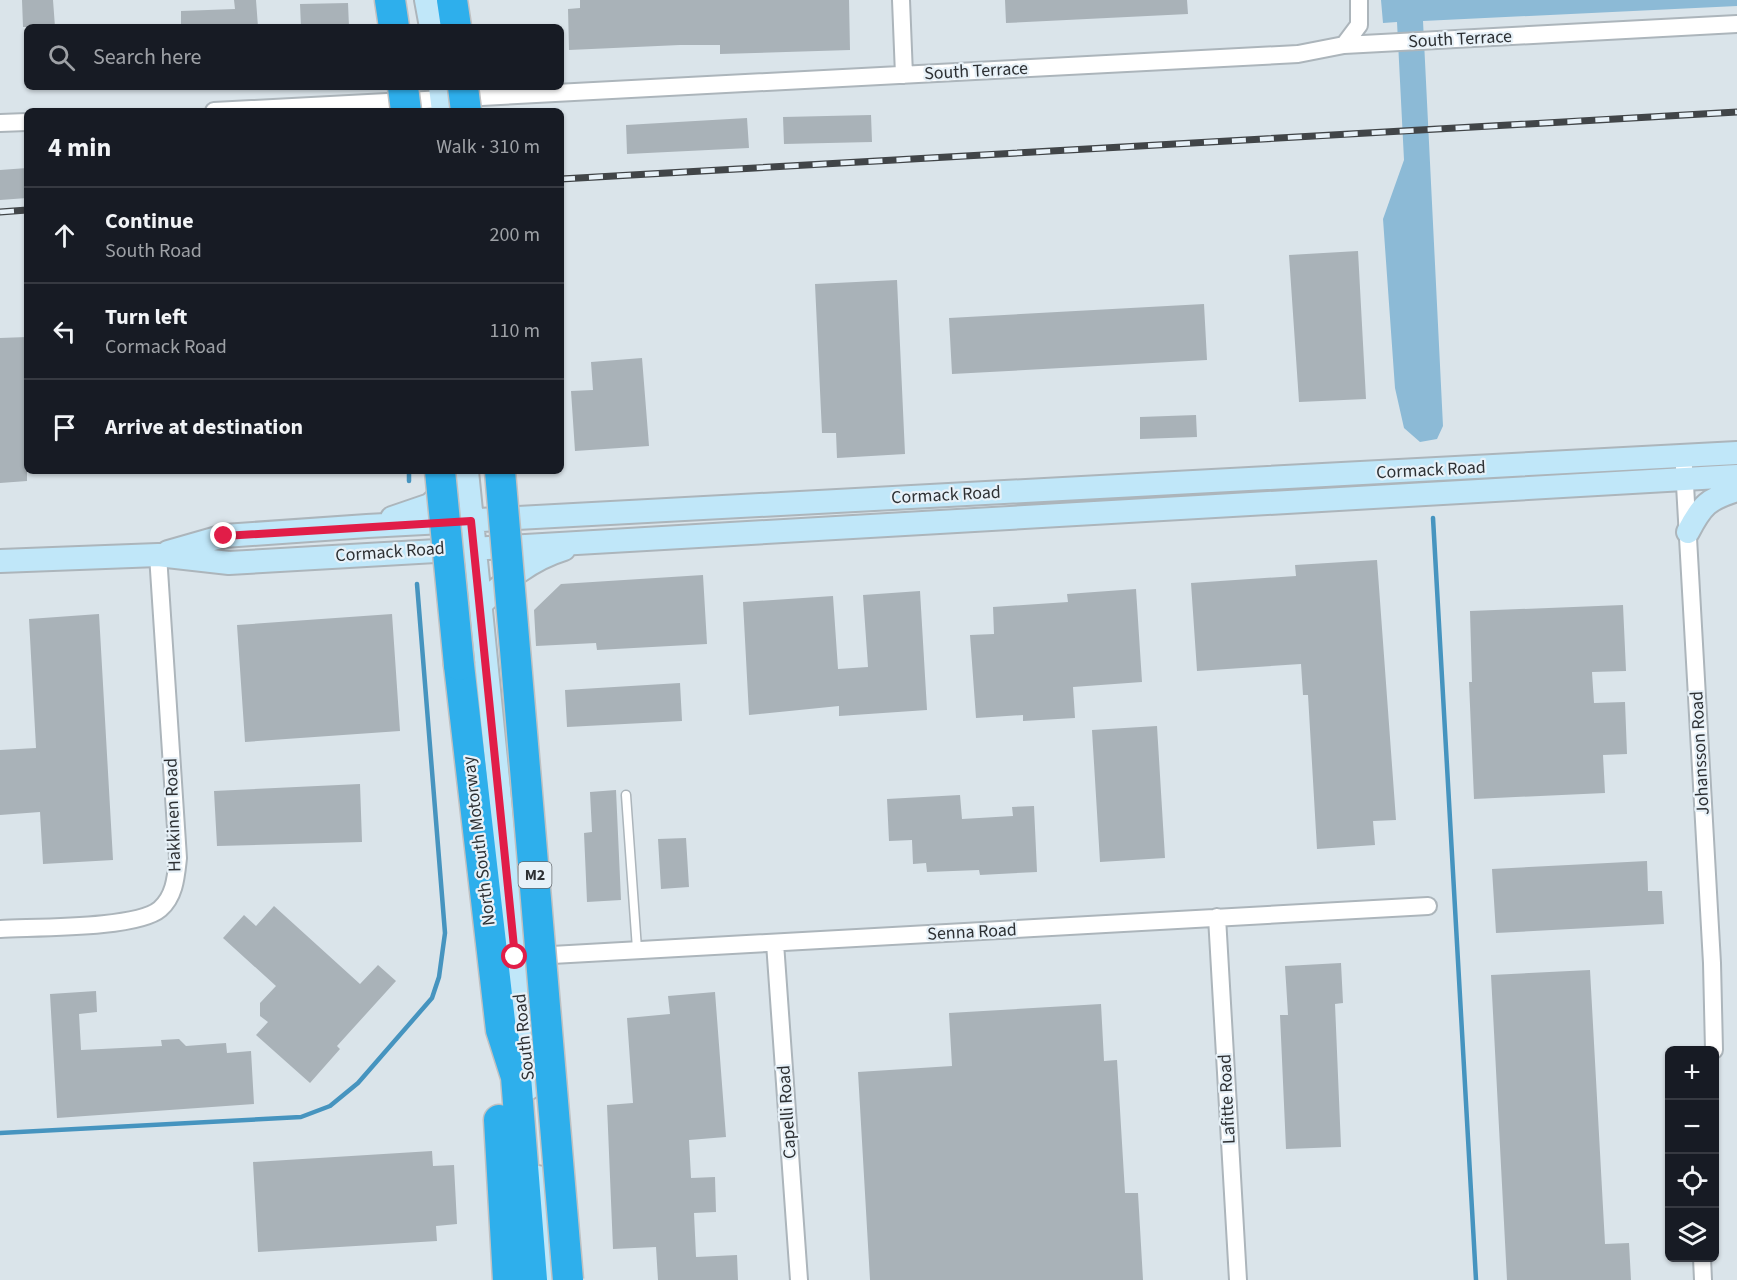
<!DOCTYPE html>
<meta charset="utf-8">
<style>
:root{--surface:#171b24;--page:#20242c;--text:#f1f3f6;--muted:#9ea1a6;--line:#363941}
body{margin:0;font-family:"Source Sans 3",sans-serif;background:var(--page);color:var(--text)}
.controls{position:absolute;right:18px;bottom:18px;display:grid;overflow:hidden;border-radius:9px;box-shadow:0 2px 4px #0004}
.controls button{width:54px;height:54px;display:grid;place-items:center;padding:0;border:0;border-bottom:2px solid var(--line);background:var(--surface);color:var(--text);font:30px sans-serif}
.stop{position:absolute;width:18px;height:18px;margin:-14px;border:4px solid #e11d48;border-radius:50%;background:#fff}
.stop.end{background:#e11d48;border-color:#fff;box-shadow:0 2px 6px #0008}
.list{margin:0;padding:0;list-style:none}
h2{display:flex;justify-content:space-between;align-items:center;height:78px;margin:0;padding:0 24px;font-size:26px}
h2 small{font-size:20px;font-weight:400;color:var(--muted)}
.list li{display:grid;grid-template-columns:39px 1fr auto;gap:18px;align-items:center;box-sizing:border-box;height:96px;padding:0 24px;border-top:2px solid var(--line)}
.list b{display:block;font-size:22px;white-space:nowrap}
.list p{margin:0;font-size:20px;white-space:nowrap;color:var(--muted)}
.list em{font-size:20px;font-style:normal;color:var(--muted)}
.icon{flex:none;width:33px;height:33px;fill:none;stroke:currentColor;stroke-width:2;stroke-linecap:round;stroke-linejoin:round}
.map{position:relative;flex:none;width:1737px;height:1280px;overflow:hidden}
.search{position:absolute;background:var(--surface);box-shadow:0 2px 4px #0004;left:24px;top:24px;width:540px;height:66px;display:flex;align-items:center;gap:15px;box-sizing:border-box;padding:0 21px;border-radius:9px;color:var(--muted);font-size:22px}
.panel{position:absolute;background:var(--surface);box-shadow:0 2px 4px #0004;left:24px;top:108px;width:540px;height:366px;border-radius:9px}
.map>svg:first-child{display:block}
.green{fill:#8cbad6}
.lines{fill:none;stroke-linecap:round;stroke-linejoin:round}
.stream{stroke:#4694bf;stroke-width:4.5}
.building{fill:#a9b2b8}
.lane-casing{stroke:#acb5bb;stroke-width:11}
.street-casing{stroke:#acb5bb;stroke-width:20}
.secondary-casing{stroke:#acb5bb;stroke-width:26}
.highway-casing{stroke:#c0c1c2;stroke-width:33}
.lane{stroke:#fff;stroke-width:8}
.street{stroke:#fff;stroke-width:16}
.secondary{stroke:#c0e7f9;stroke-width:22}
.highway{stroke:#2eafec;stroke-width:30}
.rail-casing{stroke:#414548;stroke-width:7}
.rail{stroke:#e7f1f8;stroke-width:4.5;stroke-dasharray:14;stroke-linecap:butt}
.highway-bridge-casing{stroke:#c0c1c2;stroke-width:33;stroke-linecap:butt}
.highway-bridge{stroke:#2eafec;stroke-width:30}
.route{stroke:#e11d48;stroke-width:8}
.labels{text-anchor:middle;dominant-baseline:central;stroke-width:4.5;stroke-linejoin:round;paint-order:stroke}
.shield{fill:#e7f1f8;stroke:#656a6e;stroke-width:1.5}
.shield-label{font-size:16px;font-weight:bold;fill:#2d3033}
.street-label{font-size:18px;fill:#2d3033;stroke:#e7f1f8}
</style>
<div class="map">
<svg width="1737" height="1280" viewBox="0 0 1737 1280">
<rect width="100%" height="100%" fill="#dae4ea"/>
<!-- green -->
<path class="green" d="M1381,0H1737V6L1423,21L1443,426L1437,439L1420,442L1404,428L1395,388L1383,219L1404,160L1397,22L1383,23Z"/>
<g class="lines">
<!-- stream -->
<path class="stream" d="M409,471V481
M1433,518L1476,1280
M0,1133L301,1117L330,1106L358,1083L432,998L439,977L445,933L417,584"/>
</g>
<!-- building -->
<path class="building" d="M22,0H53L55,27H23Z
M234,0H256L258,27H181V11L235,9Z
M580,0H849L850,50L720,54V45H680L569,50L568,9L580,8Z
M1005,0H1187L1188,14L1006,23Z
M348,3L349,27H301L300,4Z
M871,115L872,142L784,144L783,117Z
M747,118L749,148L627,154L626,125Z
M27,168V198L0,200V170Z
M1358,251L1366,399L1299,402L1289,255Z
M897,280L905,454L837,458L836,433H822L815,284Z
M1204,304L1207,360L952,374L949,318Z
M27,337V481L0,483V338Z
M642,358L649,446L575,451L571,391L593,390L591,362Z
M1196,415L1197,437L1140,439V417Z
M1377,560L1396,820L1373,821L1375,845L1317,849L1308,695H1303L1301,664L1197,671L1191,583L1296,576L1295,565Z
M703,575L707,644L597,650L596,643L536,646L534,610L561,584Z
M1136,589L1142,682L1073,687L1075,718L1023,721V715L976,718L970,635L994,634L993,607L1068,602L1067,594Z
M920,591L927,710L839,716V706L749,715L743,602L833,596L838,669L868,667L863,595Z
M1623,605L1626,671L1592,672L1594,703L1625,702L1627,754L1603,755L1605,793L1474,799L1469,682H1472L1470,611Z
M99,614L113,860L43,864L40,812L0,815V750L36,748L29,619Z
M392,614L400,731L245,742L237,625Z
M680,683L682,721L567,727L565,690Z
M1157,726L1165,858L1100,862L1092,730Z
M360,784L362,842L217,846L214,791Z
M616,790L621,900L587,902L584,833L592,832L590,792Z
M960,795L962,819L1013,816L1012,807L1034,806L1037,872L980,875L979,870L927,872L926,863L913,864L912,840L889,841L887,799Z
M686,838L689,887L661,889L658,839Z
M1647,861L1648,891H1662L1664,924L1496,933L1492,869Z
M274,906L360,984L378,965L396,981L337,1046L340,1049L310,1083L256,1035L268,1022L260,1016V1003L276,986L223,938L244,915L256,926Z
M1341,963L1343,1003L1335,1004L1341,1147L1286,1149L1280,1015H1288L1285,966Z
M1590,970L1605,1244L1629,1243L1631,1280H1507L1491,975Z
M96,991L97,1012L79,1014L81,1050L162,1046L161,1040L179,1039L186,1046L226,1043L227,1053L251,1051L254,1104L57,1118L50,994Z
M715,992L726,1137L689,1140L691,1178L715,1177L716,1212L694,1213L696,1257L737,1255L738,1280H658L656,1247L613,1249L607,1105L633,1103L627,1018L670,1014L668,996Z
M1101,1004L1104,1061L1117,1060L1125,1193H1138L1143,1280H870L858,1072L952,1066L949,1013Z
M432,1151L433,1166L454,1165L457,1224L436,1226L437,1241L258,1252L253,1162Z"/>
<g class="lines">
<defs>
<path id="lane" d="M626,795L637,949"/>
<path id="street" d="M901,0L904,75
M1344,45L1359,25V0
M214,111L1298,54L1344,45L1737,24
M0,123L27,122
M1684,467L1712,963L1714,1050
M1217,917L1238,1280
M0,929C34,927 137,929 160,909C175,896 176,876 178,858L158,555
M775,943L799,1280
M534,956L1428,906
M1702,1258L1703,1280"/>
<path id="secondary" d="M426,0L431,27
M440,87L443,111
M467,471L529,1088
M392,518L430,505L451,485
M1688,532C1702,505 1708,499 1737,490
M168,552L224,536L367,526L1737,453
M0,561L158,555L229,563L1737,476
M480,605C506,581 528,560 564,549
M538,1177L549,1280"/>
<path id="highway" d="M390,0L394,27
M452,0L456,27
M459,665L501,1030L516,1077L532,1280
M499,1120L508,1280"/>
</defs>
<!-- lane casing -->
<use href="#lane" class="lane-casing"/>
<!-- street casing -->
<use href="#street" class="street-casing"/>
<!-- secondary casing -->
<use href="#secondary" class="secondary-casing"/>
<!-- highway casing -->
<use href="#highway" class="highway-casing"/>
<!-- lane -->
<use href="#lane" class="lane"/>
<!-- street -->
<use href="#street" class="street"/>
<!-- secondary -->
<use href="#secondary" class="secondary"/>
<!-- highway -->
<use href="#highway" class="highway"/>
<defs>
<path id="rail" d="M561,179L1737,112
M0,212L27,210"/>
</defs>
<!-- rail casing -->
<use href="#rail" class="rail-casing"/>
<!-- rail -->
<use href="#rail" class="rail"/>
<defs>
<path id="highway-bridge" d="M403,87L406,111
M463,87L466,111
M440,471L459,665
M500,471L568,1280"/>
</defs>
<!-- highway-bridge casing -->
<use href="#highway-bridge" class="highway-bridge-casing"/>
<!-- highway-bridge -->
<use href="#highway-bridge" class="highway-bridge"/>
</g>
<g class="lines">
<!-- route -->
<path class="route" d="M224,536L471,521L515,957"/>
</g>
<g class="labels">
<!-- shield labels -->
<rect class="shield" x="518.5" y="862" width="33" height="26" rx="4.5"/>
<g class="shield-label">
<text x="535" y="875">M2</text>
</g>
<!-- street labels -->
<g class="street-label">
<text transform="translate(1460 39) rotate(-3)">South Terrace</text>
<text transform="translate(976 71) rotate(-3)">South Terrace</text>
<text transform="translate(1431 470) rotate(-3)">Cormack Road</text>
<text transform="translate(946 495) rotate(-3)">Cormack Road</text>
<text transform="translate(390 552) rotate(-4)">Cormack Road</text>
<text transform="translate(1700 753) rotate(-93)">Johansson Road</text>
<text transform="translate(173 815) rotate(-92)">Hakkinen Road</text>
<text transform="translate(479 841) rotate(-97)">North South Motorway</text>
<text transform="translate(972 932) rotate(-3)">Senna Road</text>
<text transform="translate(524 1037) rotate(-96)">South Road</text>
<text transform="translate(1227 1099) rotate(-93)">Lafitte Road</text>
<text transform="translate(787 1112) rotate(-94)">Capelli Road</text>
</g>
</g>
</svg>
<div class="controls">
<button>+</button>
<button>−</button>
<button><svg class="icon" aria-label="locate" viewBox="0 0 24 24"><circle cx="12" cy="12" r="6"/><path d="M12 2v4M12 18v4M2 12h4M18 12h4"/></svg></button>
<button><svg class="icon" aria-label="layers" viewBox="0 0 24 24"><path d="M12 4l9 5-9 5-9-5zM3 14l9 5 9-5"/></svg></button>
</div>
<div class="stop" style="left:515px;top:957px"></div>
<div class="stop end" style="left:224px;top:536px"></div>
<div class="search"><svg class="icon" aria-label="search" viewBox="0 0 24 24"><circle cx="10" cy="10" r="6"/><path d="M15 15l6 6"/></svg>Search here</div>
<section class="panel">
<h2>4 min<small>Walk · 310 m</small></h2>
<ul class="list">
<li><svg class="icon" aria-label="ahead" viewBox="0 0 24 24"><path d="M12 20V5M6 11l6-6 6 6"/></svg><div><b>Continue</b><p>South Road</p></div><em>200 m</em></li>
<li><svg class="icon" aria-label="left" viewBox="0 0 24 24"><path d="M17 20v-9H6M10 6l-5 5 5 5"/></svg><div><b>Turn left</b><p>Cormack Road</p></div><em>110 m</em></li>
<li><svg class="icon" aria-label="arrive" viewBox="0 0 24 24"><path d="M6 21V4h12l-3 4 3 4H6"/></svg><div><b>Arrive at destination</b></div></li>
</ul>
</section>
</div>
